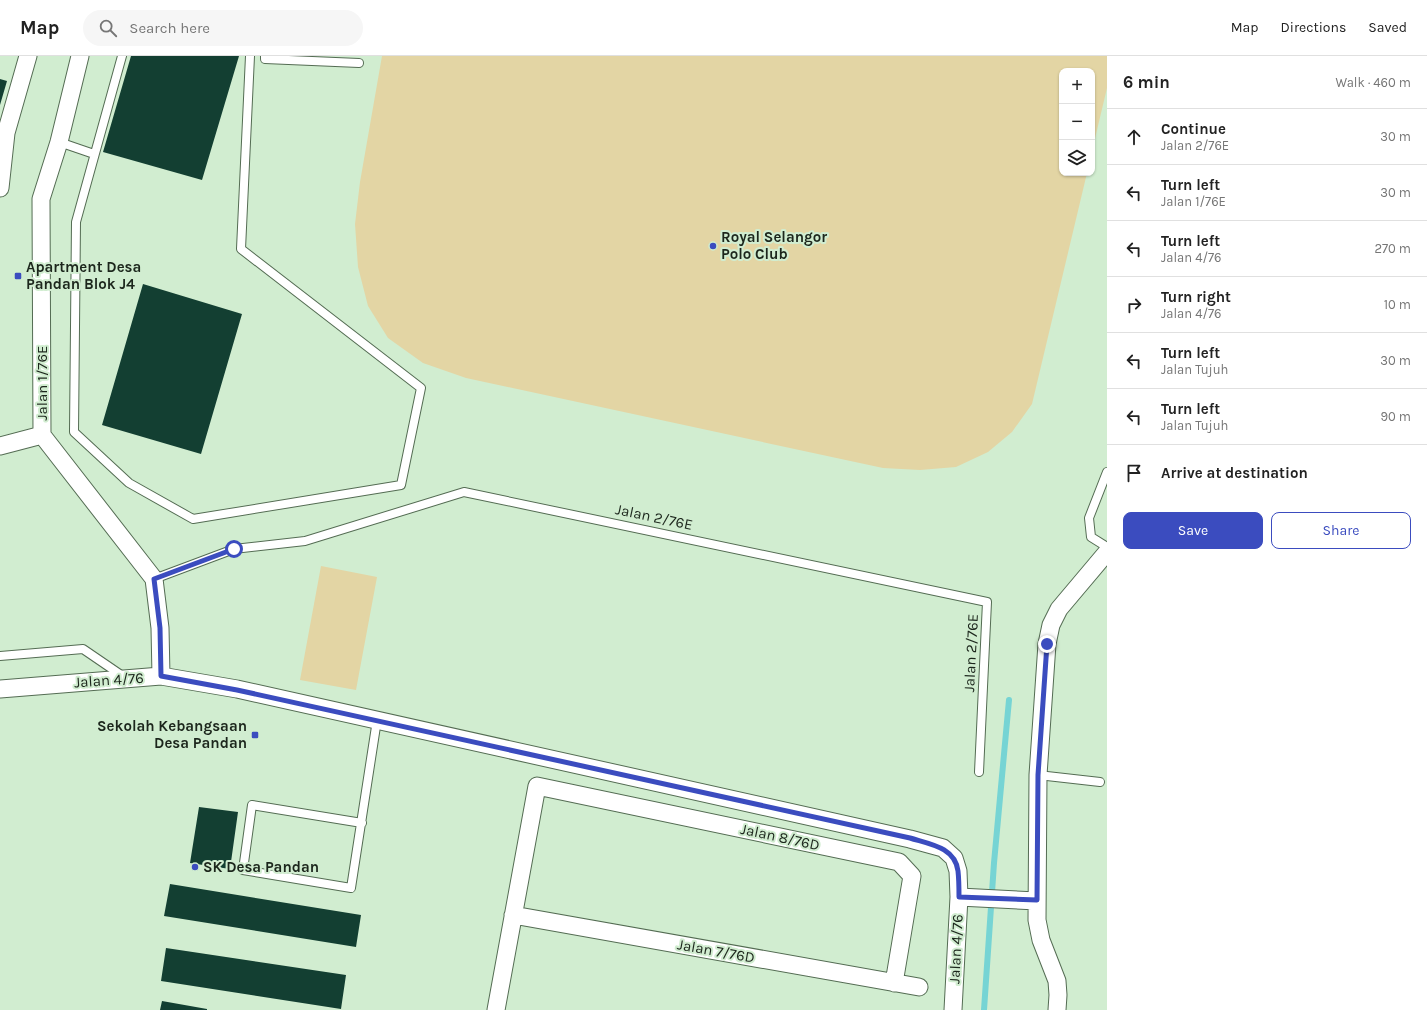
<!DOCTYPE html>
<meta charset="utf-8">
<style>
:root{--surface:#fff;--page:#f6f6f6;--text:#222;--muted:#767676;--line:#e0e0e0;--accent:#3b4cbf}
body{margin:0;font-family:Karla,sans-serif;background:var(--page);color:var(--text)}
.controls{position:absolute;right:12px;top:12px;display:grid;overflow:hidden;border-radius:8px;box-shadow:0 1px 3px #0004}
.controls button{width:36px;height:36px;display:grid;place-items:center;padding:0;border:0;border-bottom:1px solid var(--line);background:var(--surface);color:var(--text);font:20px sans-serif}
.stop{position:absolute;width:12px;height:12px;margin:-9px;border:3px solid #3b4cbf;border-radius:50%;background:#fff}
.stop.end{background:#3b4cbf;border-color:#fff;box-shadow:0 1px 4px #0008}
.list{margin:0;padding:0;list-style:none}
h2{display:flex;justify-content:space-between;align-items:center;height:52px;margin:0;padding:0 16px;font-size:17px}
h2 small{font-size:13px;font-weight:400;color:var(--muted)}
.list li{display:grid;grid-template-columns:26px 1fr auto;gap:12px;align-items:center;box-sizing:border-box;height:56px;padding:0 16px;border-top:1px solid var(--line)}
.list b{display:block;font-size:15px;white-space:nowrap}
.list p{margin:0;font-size:13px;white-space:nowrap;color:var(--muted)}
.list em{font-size:13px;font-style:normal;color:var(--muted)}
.actions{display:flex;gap:8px;padding:12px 16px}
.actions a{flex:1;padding:9px 0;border:1px solid var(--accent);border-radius:8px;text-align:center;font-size:14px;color:var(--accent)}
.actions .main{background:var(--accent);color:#fff}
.icon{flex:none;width:22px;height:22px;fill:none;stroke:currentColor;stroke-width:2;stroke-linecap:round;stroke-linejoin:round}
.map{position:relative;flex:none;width:1107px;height:954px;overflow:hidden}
header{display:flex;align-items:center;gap:24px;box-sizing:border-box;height:56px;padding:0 20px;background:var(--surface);border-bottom:1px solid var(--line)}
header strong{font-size:19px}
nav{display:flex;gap:22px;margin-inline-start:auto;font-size:14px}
.search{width:280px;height:36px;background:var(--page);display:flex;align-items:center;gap:10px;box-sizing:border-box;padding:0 14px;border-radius:22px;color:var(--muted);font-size:15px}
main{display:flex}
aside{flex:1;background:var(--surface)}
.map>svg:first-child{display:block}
.green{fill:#e3d5a4}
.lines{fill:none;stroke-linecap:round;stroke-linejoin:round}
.stream{stroke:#76d4d4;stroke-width:6}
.building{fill:#133f32}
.service-casing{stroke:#546c53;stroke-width:10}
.minor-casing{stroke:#546c53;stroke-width:19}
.service{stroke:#fff;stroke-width:8}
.minor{stroke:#fff;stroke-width:17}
.route{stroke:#3b4cbf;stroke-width:5}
.poi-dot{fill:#3b4cbf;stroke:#d1edd0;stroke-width:1.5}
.labels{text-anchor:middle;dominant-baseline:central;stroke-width:4;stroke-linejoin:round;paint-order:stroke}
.poi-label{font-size:15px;font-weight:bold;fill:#1c261c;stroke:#d1edd0;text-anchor:start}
.street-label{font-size:15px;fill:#1c261c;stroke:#d1edd0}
</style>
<header>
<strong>Map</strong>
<div class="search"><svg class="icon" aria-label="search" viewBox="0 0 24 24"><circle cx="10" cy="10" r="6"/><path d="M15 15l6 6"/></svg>Search here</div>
<nav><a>Map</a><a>Directions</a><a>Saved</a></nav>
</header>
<main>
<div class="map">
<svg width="1107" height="954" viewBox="0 0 1107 954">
<rect width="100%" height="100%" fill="#d1edd0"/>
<!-- green -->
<path class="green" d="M382,0H1107V32L1092,95V15H1062V117H1087L1032,348L1012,376L988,396L956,411L920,414L883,412L466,322L423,307L388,282L368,250L358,211L355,168L360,126Z
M321,510L377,521L356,634L300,624Z"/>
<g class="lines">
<!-- stream -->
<path class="stream" d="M984,954L994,807L1009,644"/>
</g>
<!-- building -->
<path class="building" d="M131,0H239L202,124L103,96Z
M0,23L7,25L0,49Z
M143,228L242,258L201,398L102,369Z
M199,751L238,756L230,813L190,807Z
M170,828L361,859L356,891L164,860Z
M166,892L346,919L341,953L161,925Z
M162,945L207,953V954H160Z"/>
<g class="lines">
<defs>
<path id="service" d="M122,0L76,166L74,376L129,427L193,463L401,429L421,332L241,193L250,0
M265,0V3L359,7
M59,86L94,98
M1107,416L1089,462L1091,481L1107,491
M154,523L234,493L305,485L464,436L987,546L979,716
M0,600L83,593L124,621
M1038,719L1100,726
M362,767L252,749L243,814L351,832L377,664"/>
<path id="minor" d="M80,0L59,86L41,143L42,379L154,523L160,572L161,620
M0,132L6,77L28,0
M0,390L42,379
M0,633L161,620L237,633L910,783L943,792L954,802L958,815L959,841L953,954
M959,841L1037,845
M513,859L919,931
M496,954L537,730L899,806L912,820L894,927
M1057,954L1058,939L1057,925L1041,884L1037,864L1038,719L1047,588L1051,569L1059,553L1107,496"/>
</defs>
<!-- service casing -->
<use href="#service" class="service-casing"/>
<!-- minor casing -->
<use href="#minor" class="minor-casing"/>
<!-- service -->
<use href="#service" class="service"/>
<!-- minor -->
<use href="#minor" class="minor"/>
</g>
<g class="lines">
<!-- route -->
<path class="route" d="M234,493L154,523L160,572L161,620L237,634L910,782C929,788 955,791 958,815C959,824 959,833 959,841L1037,844L1038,719L1047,588"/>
</g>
<!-- markers -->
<g class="poi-dot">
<circle cx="713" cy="190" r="4"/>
<rect x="14" y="216" width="8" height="8" rx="2"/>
<rect x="251" y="675" width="8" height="8" rx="2"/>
<circle cx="195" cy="811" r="4"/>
</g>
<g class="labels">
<!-- poi labels -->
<g class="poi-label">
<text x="721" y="181">Royal Selangor<tspan x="721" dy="17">Polo Club</tspan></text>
<text x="26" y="211">Apartment Desa<tspan x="26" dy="17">Pandan Blok J4</tspan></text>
<text x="247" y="670" text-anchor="end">Sekolah Kebangsaan<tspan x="247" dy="17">Desa Pandan</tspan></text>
<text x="203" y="811">SK Desa Pandan</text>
</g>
<!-- street labels -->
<g class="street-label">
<text transform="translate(42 327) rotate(-90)">Jalan 1/76E</text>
<text transform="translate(654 461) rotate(12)">Jalan 2/76E</text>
<text transform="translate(971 597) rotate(-87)">Jalan 2/76E</text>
<text transform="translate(109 624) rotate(-4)">Jalan 4/76</text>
<text transform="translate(780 781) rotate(12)">Jalan 8/76D</text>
<text transform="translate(956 893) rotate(-87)">Jalan 4/76</text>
<text transform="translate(716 895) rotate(10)">Jalan 7/76D</text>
</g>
</g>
</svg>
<div class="controls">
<button>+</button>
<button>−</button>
<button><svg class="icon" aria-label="layers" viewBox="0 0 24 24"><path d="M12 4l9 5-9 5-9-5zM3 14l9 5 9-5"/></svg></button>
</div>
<div class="stop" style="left:234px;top:493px"></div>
<div class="stop end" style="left:1047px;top:588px"></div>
</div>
<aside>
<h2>6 min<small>Walk · 460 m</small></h2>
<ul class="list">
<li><svg class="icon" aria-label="ahead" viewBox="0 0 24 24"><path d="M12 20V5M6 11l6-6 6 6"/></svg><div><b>Continue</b><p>Jalan 2/76E</p></div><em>30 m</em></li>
<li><svg class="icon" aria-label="left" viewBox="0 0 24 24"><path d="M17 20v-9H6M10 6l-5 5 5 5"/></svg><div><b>Turn left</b><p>Jalan 1/76E</p></div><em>30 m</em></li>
<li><svg class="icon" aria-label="left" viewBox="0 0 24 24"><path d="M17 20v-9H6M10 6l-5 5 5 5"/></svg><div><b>Turn left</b><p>Jalan 4/76</p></div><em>270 m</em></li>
<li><svg class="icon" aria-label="right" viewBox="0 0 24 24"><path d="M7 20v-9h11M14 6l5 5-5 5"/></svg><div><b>Turn right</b><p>Jalan 4/76</p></div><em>10 m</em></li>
<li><svg class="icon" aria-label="left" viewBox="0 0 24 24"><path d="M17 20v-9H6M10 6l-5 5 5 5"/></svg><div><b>Turn left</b><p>Jalan Tujuh</p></div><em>30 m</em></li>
<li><svg class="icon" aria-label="left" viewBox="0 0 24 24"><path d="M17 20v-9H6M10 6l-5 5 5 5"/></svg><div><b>Turn left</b><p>Jalan Tujuh</p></div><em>90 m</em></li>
<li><svg class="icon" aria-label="arrive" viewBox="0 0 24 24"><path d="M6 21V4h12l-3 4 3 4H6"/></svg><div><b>Arrive at destination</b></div></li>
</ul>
<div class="actions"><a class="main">Save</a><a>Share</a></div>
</aside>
</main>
